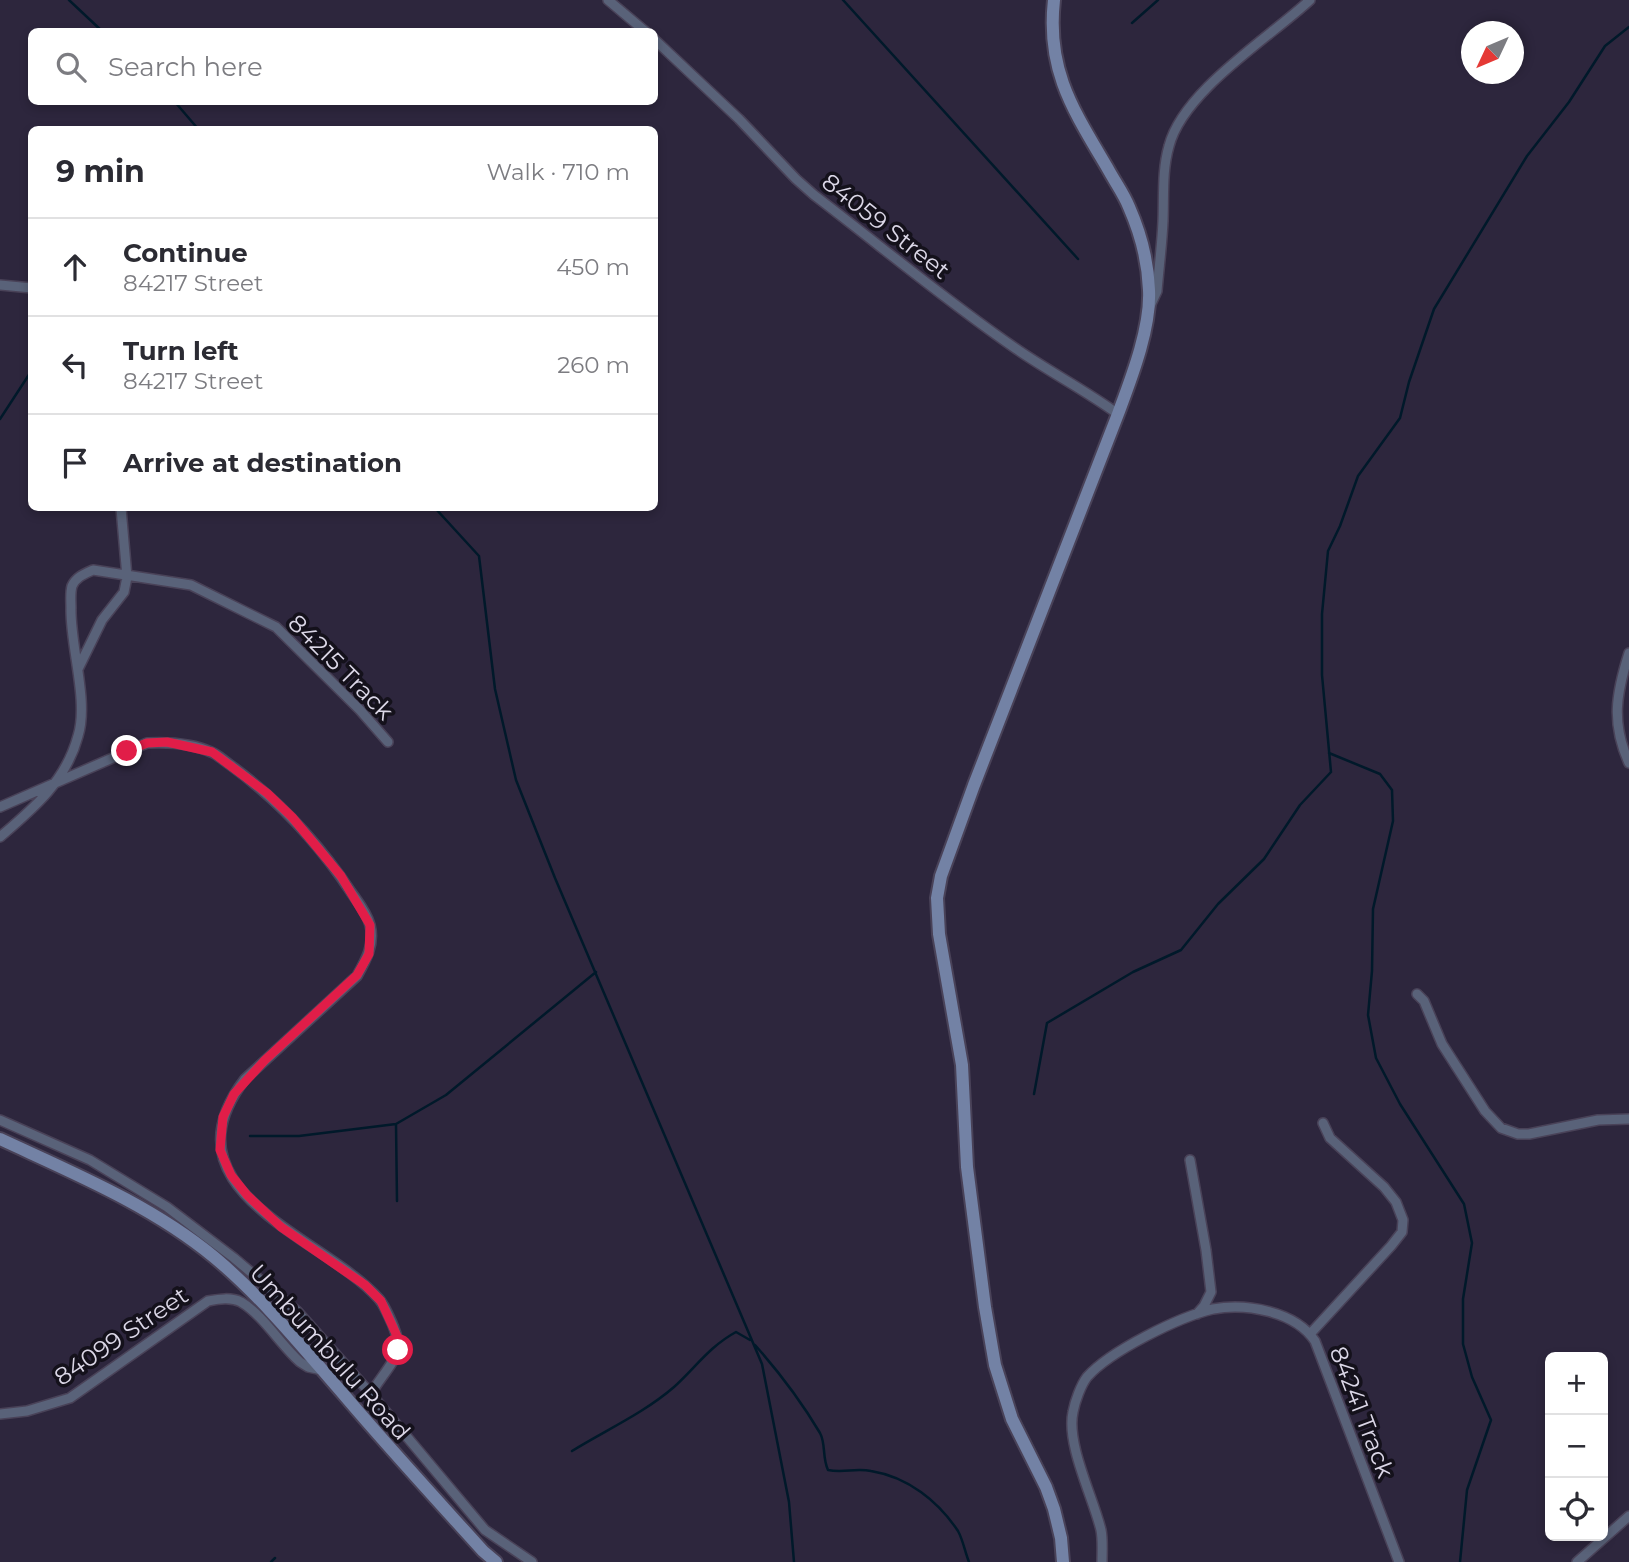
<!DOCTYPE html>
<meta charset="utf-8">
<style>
:root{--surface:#fff;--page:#f2f2f3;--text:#2b2b33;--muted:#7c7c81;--line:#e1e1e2}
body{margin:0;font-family:Montserrat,sans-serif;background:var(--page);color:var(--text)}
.controls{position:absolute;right:21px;bottom:21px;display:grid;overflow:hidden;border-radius:10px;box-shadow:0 4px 10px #0003}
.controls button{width:63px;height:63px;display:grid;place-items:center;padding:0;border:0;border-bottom:2px solid var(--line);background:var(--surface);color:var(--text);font:35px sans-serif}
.compass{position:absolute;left:1461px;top:21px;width:63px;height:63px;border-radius:50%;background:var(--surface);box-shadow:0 4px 10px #0003;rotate:226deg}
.stop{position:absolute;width:21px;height:21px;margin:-16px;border:5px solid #e11d48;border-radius:50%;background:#fff}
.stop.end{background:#e11d48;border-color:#fff;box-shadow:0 2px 7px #0008}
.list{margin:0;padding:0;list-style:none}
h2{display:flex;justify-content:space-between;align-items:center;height:91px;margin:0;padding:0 28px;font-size:30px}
h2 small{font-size:23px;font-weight:400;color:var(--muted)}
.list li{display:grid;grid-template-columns:46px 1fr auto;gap:21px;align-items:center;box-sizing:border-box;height:98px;padding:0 28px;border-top:2px solid var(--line)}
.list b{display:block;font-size:26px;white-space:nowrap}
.list p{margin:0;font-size:23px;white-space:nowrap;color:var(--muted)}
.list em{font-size:23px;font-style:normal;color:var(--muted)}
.icon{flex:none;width:38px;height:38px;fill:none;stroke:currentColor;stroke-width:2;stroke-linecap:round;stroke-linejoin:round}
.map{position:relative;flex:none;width:1629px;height:1562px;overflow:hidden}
.search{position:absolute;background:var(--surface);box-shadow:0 4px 10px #0003;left:28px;top:28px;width:630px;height:77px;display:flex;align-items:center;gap:18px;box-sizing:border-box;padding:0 24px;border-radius:10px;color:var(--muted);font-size:26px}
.panel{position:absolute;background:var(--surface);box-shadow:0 4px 10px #0003;left:28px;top:126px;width:630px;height:385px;border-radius:10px}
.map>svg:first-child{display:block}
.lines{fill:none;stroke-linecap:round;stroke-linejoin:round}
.stream{stroke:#00192a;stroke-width:2.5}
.street-casing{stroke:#494258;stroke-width:12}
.secondary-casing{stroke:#494258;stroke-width:16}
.street{stroke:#596279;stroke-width:9}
.secondary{stroke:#7382a5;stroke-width:12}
.route{stroke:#e11d48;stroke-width:9}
.labels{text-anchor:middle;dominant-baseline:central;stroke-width:7;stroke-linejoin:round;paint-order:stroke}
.street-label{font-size:24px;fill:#dbd7e7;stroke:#14111b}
</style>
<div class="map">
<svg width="1629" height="1562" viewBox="0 0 1629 1562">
<rect width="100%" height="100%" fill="#2d263d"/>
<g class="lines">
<!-- stream -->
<path class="stream" d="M69,0L103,32
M843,0L1078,259
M1132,23L1158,0
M175,102L199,130
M0,419L32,370
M435,508L479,556L495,689L516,780L555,878L762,1364L789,1502L794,1562
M1329,753L1380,774L1392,790L1393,821L1373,909L1372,971L1368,1015L1376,1058L1400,1104L1464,1204L1472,1243L1463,1299V1344L1472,1377L1491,1420L1467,1490L1460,1562
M1034,1094L1047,1023L1133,972L1181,950L1218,904L1264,859L1300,805L1331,772L1322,675V614L1328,551L1340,526L1358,476L1400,418L1409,382L1434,309L1527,156L1569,102L1605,46L1629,27
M396,1124L397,1201
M250,1136H299L396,1124L446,1095L596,972
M755,1345C779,1372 801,1401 820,1433C826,1444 822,1457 828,1470C843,1473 856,1468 871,1471C908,1477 938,1501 958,1531C963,1540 965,1552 969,1562
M572,1451C606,1430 644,1413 674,1387C695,1368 710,1346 736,1332L750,1340
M271,1562L275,1558"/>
<defs>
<path id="street" d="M608,0L646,32
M654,39L739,119L796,179L814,195C881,246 945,300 1015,348C1048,371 1085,390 1118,414
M0,285L32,288
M1150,306L1157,291C1159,267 1162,244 1163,221C1164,195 1162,170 1169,146C1183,91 1269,38 1310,0
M1629,653C1616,694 1611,723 1629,763
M78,669L102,620L124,592L127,577L121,508
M0,807L147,743C168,742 192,743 211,752C217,754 223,760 229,764C277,799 318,842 351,892C358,902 367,913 370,925C375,944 366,960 357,976L245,1079C159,1192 323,1236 379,1299C385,1306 388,1315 392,1323C395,1331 399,1339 398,1348C397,1361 377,1381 371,1394
M0,837C34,808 66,781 78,736C89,701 70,646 71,608C71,601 70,593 72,586C76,577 84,574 93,570L191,585L276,627L360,710L388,742
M1417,994L1424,1001L1442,1044L1485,1111L1501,1128L1518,1134H1529L1598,1120L1629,1119
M0,1120L90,1160L167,1207L234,1258L297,1311L371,1394L485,1530L532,1562
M1190,1160L1206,1250L1211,1292L1204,1306L1197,1314
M1310,1334L1391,1246L1402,1232L1403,1220L1396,1202L1384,1187L1330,1138L1323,1123
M0,1414L27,1411L70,1398L208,1301C219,1299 231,1297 241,1302C262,1314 281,1345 300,1362L308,1367L322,1370
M1102,1562C1102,1552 1103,1540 1101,1530C1093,1497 1066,1444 1073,1412C1075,1401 1081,1385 1087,1377C1110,1351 1179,1317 1213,1309C1246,1303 1295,1311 1315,1341L1399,1562
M1577,1562L1629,1516"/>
<path id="secondary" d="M1054,0C1046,71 1074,111 1108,169C1115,182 1124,194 1129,207C1140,232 1148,262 1149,290C1151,328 1131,379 1118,414L974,785L941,876L937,898L939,934L962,1065L967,1167L985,1307L995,1365L1012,1419L1046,1487L1054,1509L1061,1538L1063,1562
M0,1139C73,1173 151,1205 214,1257C263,1298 303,1348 345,1396C390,1449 437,1500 483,1551L496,1562"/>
</defs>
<!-- street casing -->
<use href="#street" class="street-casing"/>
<!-- secondary casing -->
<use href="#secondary" class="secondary-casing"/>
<!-- street -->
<use href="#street" class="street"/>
<!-- secondary -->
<use href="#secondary" class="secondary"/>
</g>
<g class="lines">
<!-- route -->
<path class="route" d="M127,751L147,743L167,742L212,752L267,793L292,817L341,876L370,925L369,954L357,975L265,1060L234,1094L223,1117L220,1150L231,1175L247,1195L281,1227L365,1285L381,1301L397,1336L398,1350"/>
</g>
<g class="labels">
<!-- street labels -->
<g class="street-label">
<text transform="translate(886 226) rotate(38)">84059 Street</text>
<text transform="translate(341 667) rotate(45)">84215 Track</text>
<text transform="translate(121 1336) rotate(-34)">84099 Street</text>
<text transform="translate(330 1352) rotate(48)">Umbumbulu Road</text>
<text transform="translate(1362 1412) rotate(69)">84241 Track</text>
</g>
</g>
</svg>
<div class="controls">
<button>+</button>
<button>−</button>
<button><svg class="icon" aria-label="locate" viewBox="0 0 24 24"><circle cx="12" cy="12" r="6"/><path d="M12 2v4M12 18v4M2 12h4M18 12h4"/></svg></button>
</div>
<svg class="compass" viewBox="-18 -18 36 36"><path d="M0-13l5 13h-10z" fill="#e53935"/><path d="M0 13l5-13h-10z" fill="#7c7c81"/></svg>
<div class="stop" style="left:398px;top:1350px"></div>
<div class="stop end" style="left:127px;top:751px"></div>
<div class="search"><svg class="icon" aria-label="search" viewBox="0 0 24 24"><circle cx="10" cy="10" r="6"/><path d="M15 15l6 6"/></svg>Search here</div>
<section class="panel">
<h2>9 min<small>Walk · 710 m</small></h2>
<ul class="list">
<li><svg class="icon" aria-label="ahead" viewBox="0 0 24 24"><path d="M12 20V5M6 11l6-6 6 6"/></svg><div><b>Continue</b><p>84217 Street</p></div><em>450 m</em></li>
<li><svg class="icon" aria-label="left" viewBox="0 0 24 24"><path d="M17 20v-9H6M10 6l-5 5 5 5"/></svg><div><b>Turn left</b><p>84217 Street</p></div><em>260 m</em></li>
<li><svg class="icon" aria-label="arrive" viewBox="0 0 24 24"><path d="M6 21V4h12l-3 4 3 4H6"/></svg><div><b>Arrive at destination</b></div></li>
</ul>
</section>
</div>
